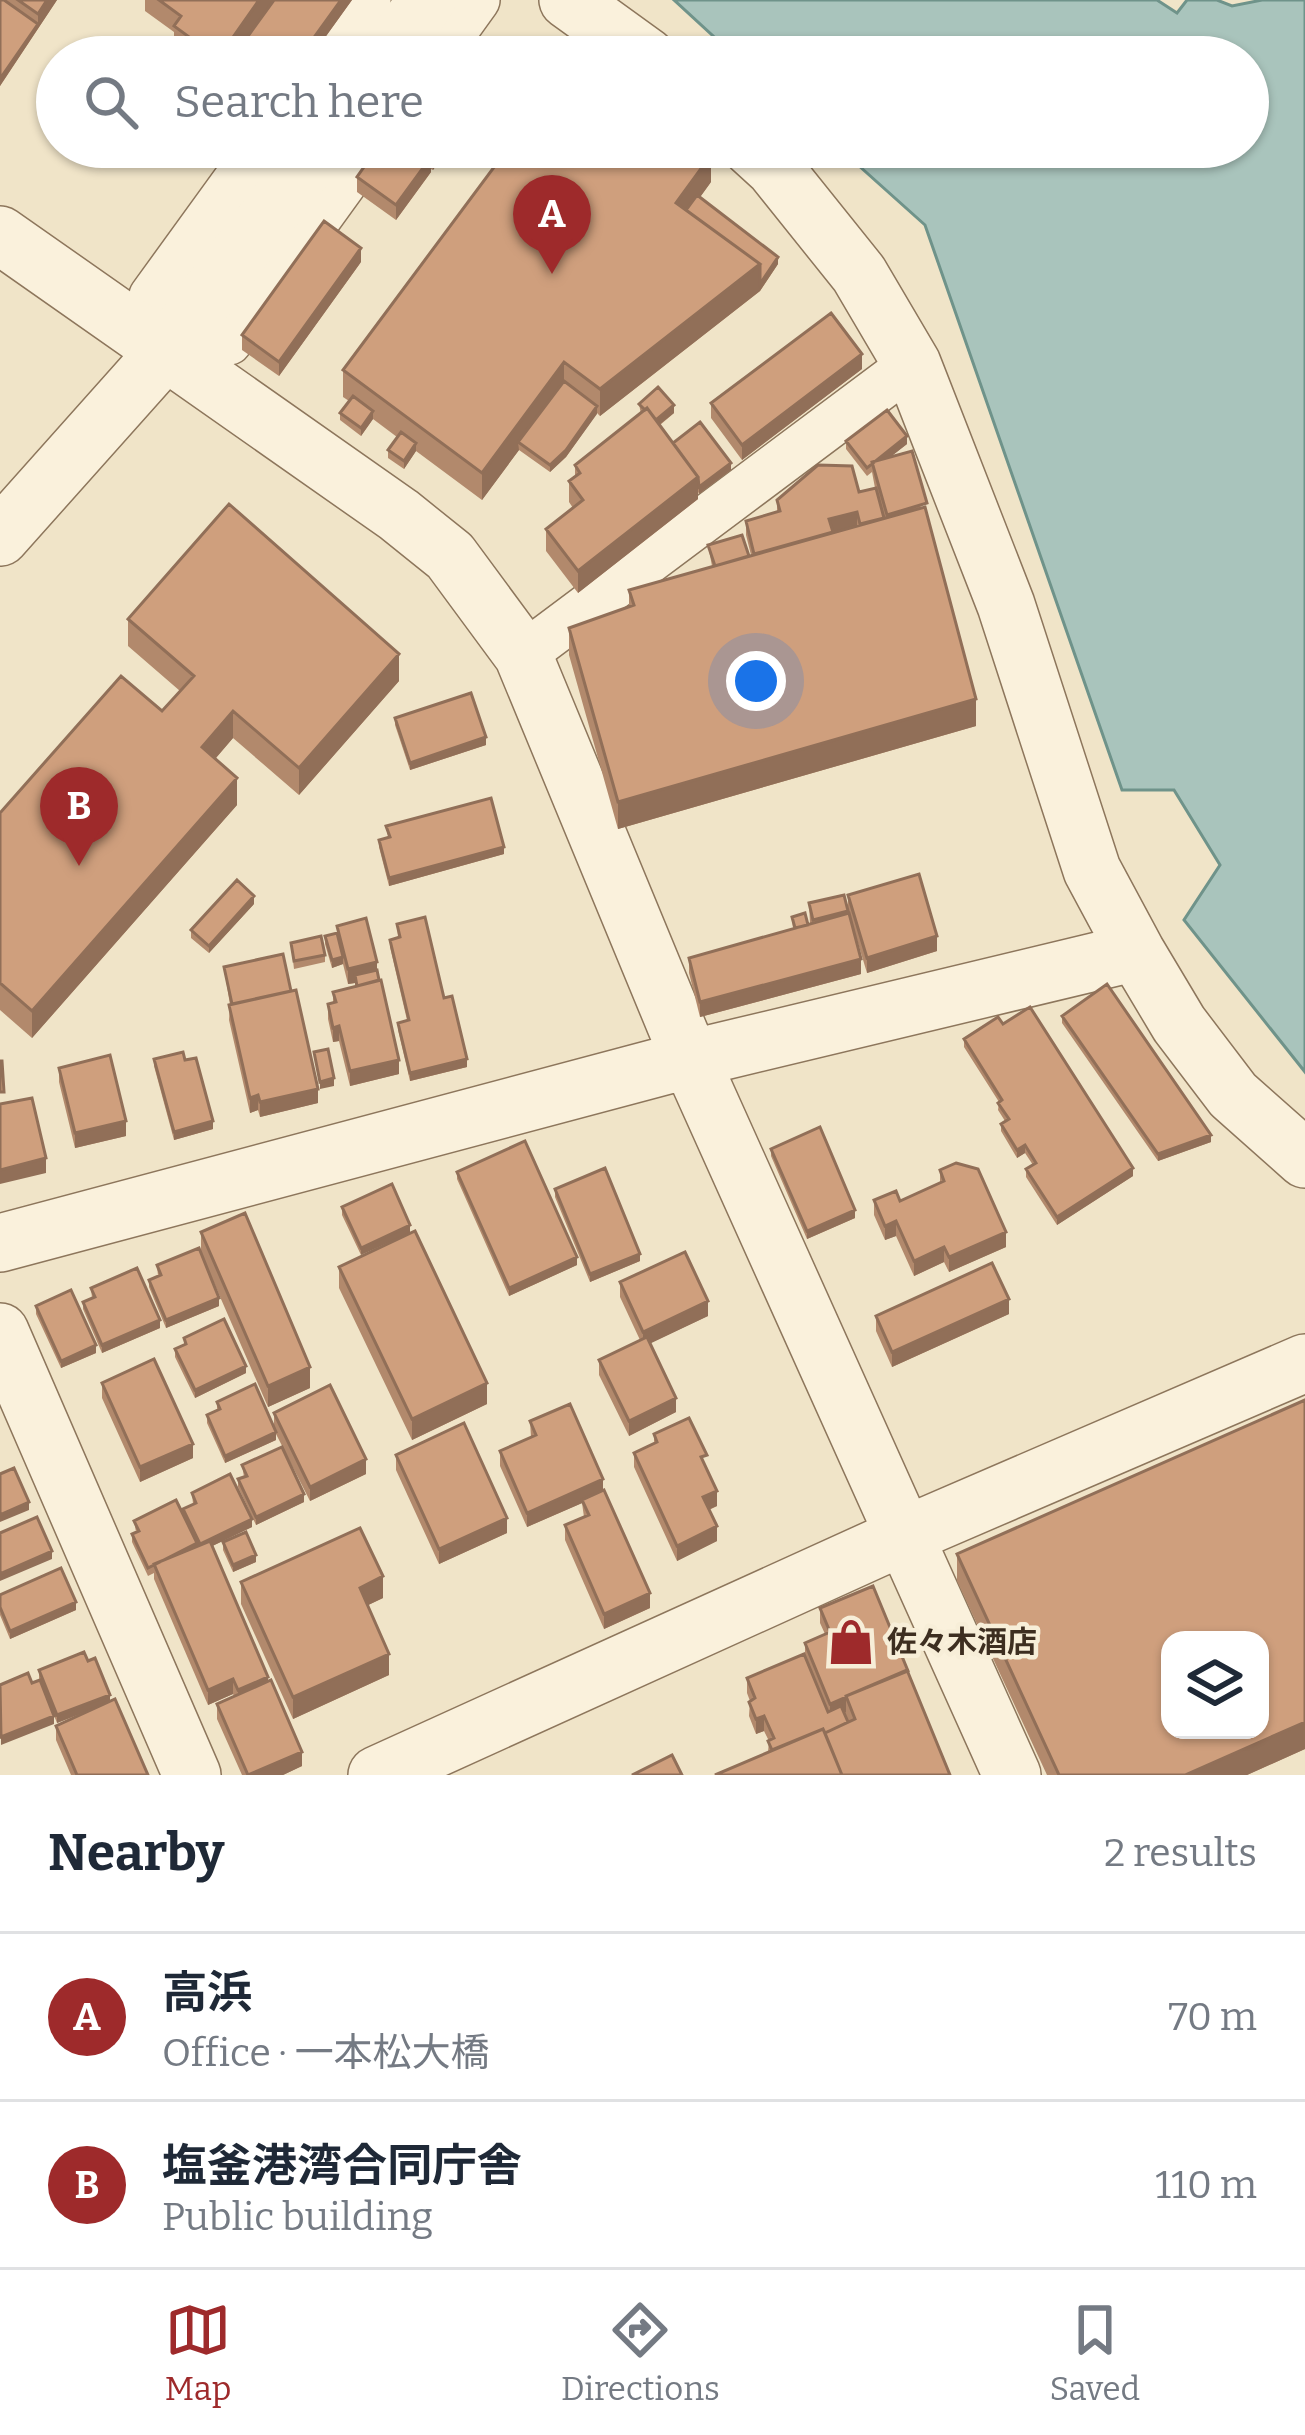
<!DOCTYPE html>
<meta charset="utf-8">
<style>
:root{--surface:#fff;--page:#f6f6f7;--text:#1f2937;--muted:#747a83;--line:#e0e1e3;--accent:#9e2a2b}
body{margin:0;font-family:Bitter,"Noto Sans JP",serif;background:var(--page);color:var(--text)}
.controls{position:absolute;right:36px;bottom:36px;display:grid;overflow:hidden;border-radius:24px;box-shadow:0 3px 9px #0004}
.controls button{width:108px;height:108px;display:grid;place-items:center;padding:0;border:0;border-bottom:3px solid var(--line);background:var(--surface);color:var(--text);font:60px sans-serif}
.you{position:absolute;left:756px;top:681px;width:42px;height:42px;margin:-30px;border:9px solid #fff;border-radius:50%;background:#1a73e8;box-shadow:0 0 0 18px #1a73e833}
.badge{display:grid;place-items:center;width:78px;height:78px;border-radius:50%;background:var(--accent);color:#fff;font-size:39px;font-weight:700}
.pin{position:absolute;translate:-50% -99px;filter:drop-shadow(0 3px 6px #0008)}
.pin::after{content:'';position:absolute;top:63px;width:42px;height:36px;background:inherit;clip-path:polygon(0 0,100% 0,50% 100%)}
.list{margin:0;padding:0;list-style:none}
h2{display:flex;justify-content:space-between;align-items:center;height:156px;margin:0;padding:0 48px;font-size:51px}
h2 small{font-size:39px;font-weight:400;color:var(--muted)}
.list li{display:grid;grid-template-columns:78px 1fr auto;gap:36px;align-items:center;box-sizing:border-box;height:168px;padding:0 48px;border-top:3px solid var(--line)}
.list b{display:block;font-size:45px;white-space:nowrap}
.list p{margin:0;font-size:39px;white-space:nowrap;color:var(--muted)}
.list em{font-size:39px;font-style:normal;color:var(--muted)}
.icon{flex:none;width:66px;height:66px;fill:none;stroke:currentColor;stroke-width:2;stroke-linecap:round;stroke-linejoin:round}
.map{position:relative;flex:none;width:1305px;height:1775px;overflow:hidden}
.search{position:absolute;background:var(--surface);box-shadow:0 3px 9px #0004;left:36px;right:36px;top:36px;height:132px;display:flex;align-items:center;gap:30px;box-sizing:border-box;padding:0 42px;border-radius:66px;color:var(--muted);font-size:45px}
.sheet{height:492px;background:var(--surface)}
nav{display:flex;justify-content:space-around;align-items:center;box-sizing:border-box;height:168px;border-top:3px solid var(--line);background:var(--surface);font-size:33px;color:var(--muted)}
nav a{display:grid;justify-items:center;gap:6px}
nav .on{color:var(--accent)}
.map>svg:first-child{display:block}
.water{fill:#a9c4bc;stroke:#6f938a;stroke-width:3}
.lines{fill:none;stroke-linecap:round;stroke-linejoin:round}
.minor-casing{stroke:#8d765c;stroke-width:48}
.tertiary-casing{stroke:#8d765c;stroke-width:60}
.minor{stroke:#faf1dc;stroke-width:45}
.tertiary{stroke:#faf1dc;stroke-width:57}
.wall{fill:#b2896c}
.shaded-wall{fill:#916f58}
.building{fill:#cf9f7d;stroke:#916f58;stroke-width:3;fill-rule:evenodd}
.labels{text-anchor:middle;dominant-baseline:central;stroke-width:9;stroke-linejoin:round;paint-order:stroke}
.poi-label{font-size:30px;font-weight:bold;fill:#3d2e20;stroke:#f7eed8;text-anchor:start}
</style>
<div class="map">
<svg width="1305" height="1775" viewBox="0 0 1305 1775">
<rect width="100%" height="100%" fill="#f0e4c8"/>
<!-- water -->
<path class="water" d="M674,0H1157L1177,13L1187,0H1217L1232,6L1262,0H1305V1072L1184,920L1220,865L1174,790H1122L925,225L838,147H1248V57H736Z"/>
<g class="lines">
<defs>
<path id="minor" d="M326,57L368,0
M436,57L477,0
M260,147L152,296L165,352L229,342L370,147
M523,655L912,364"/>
<path id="tertiary" d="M568,0L647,57
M386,57L427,0
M751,147L774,168L859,274L912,364L1006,605L1092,870L1136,952L1179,1024L1233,1095L1305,1159
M0,235L399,515L450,556L523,655L690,1059L1012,1775
M0,537L165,352L320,147
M0,1243L690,1059L1136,952
M0,1332L192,1775
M377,1775L906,1535L1305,1363"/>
</defs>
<!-- minor casing -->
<use href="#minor" class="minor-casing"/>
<!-- tertiary casing -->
<use href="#tertiary" class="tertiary-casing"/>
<!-- minor -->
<use href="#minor" class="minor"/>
<!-- tertiary -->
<use href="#tertiary" class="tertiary"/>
</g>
<!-- wall -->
<path class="wall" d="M0,0H57L0,86Z
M145,0H352L311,57H186L174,48V32L145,11Z
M76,147H99L89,161L76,153Z
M449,147L433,170L431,169V172L396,220L357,192V177Z
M711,182L700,197L778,264L760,291L600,416L597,413L566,457L550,472L519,450L482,500L416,451L404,469L388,458V450L397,437L373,419L361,436L340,420V413L349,401L343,397V370Z
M361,262L279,376L242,350V335Z
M862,369L742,460L711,418V403Z
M639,404L674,413L660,425L673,443L731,470L699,494L698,492V499L578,593L546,551V529L573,508L569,502V481L575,477V465L641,414Z
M846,441L907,444L890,457L927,517L976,726L618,829L569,655V628L629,606V590L712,566L708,545L751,555L746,535V521L777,512V500L859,492L875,488L872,472L867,476L846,449Z
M128,619L399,681L299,795L233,738L216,758L237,805L32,1038L0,1010V813L162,711L180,691L128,646Z
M395,718L486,745L410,770L395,725Z
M386,826L504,854L389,886L379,847V840L388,837Z
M848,895L937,951L867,973L848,910Z
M809,903L848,914L861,974L700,1017L689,973V958L793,929L792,917L810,924Z
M254,904L209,953L191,938V930Z
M397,924L444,998L467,1067L410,1081L398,1030V1023L407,1020L390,947V940L398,937Z
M337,926L377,970L399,1074L350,1086L339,1041L333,1042L328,1019V1004L333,1003V992L355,986V983L348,984L343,964L332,968L325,944V936L337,933Z
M291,943L325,955V962L294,969Z
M224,967L318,1103L260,1117L258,1110L250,1113L229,1020L230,1005Z
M1062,1016L1211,1142L1158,1161L1062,1023Z
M1003,1024L1133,1176L1057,1225L1026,1177V1169L1033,1165L1025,1153L1017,1158L1001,1131V1124L1005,1121L998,1110L999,1102L964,1047V1039Z
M154,1059L185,1060L213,1129L174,1140L154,1066Z
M59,1068L126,1136L75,1148L59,1082Z
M771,1149L855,1218L807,1239L771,1156Z
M940,1170L1006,1247L949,1272L944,1262L914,1276L896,1236L885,1240L874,1215V1200L900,1201L940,1183Z
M457,1172L577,1265L509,1296L457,1179Z
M392,1184L361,1255L342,1215V1207Z
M555,1189L640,1261L590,1282L555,1197Z
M201,1232L310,1388L268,1407L201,1253Z
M157,1265L219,1306L166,1328L149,1287V1280L158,1276Z
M339,1267L487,1404L412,1440L339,1288Z
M620,1282L708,1316L650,1343L676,1412L629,1436L599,1375V1360L640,1340L620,1297Z
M91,1288L160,1328L102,1353L83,1309V1302L92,1298Z
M36,1306L96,1353L61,1368L36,1314Z
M1009,1314L892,1367L876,1331V1316Z
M184,1338L246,1373L195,1398L175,1357V1349L184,1345Z
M102,1383L193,1458L140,1482L102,1398Z
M1305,1400V1749L1247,1775H1047L957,1581V1554Z
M217,1402L274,1426V1413L366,1474L310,1501L276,1434V1440L225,1463L207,1423V1415L217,1410Z
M530,1421L603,1490L650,1608L604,1629L565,1540V1525L584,1517L582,1503L527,1527L500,1466V1451L531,1437Z
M654,1434L707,1469L717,1506L709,1510L717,1541L677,1561L634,1467V1453L654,1443Z
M396,1455L507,1533L439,1564L396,1470Z
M242,1465L304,1502L256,1525L238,1487V1479L244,1477Z
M192,1493L252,1527L212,1546L302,1766L283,1775H242L217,1719V1704L234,1696L233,1694L208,1705L154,1579V1573L148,1576L132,1542V1534L136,1532L134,1521L183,1515V1509L193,1504Z
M223,1542L256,1562L233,1572L223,1550Z
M241,1582L383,1598L368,1605L389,1675L293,1719L241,1604Z
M0,1595L76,1610L10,1639L0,1615Z
M820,1608L908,1675L950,1775L768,1752L769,1741L764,1731L756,1734L749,1716L750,1701L747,1693V1678L805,1657V1643L825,1634L820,1623Z
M39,1670L110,1701L148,1775H71L56,1740V1726L93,1709L57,1723L39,1678Z"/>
<!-- shaded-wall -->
<path class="shaded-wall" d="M47,0H57L0,86V79L38,24V14Z
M259,0H275L234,57H219Z
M341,0H352L311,57H300Z
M94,147H99L89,161V154Z
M444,147H449L433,170V163Z
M711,155V182L680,225L676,203Z
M431,157V172L396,220V205Z
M361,248V262L279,376V362Z
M778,257V264L760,291L600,416V389L760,264Z
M862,354V369L742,460V445Z
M564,362V389L518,442L519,450L482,500V473Z
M674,405V413L654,429V422Z
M597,406V414L566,457L550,472V465Z
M373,411V419L361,436V428Z
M907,436V444L874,470L872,464Z
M416,443V451L404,469V461Z
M731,463V470L699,494V487Z
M698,477V499L578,593V571Z
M857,512V526L829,534V519Z
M399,654V681L299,795V768Z
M976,699V726L618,829V802Z
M233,711V738L202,774V747Z
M486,737V745L410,770V763Z
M237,778V805L32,1038V1011Z
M504,847V854L389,886V878Z
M254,896V904L209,953V946Z
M937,936V951L867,973V958Z
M343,957V964L332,968V960Z
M861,959V974L700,1017V1002Z
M377,962V977L355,975V983L348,984V969Z
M339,1026V1041L333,1042V1028Z
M467,1059V1067L410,1081V1073Z
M399,1060V1074L350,1086V1071Z
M334,1078V1086L320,1089V1082Z
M318,1089V1103L260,1117V1102Z
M258,1095V1110L250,1113V1098Z
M126,1121V1136L75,1148V1133Z
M213,1121V1129L174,1140V1132Z
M1211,1135V1142L1158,1161V1154Z
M1025,1145V1153L1017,1158V1150Z
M46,1158V1173L0,1184V1170Z
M1133,1168V1176L1057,1225V1217Z
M855,1210V1218L807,1239V1231Z
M896,1221V1236L885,1240V1226Z
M410,1225V1233L361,1255V1248Z
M1006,1232V1247L949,1272V1257Z
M944,1247V1262L914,1276V1261Z
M640,1254V1261L590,1282V1274Z
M577,1257V1265L509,1296V1288Z
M219,1298V1306L166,1328V1320Z
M1009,1299V1314L892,1367V1352Z
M708,1301V1316L643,1347V1332Z
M160,1320V1328L102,1353V1345Z
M96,1345V1353L61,1368V1361Z
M246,1366V1373L195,1398V1390Z
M310,1367V1388L268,1407V1386Z
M487,1383V1404L412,1440V1419Z
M676,1398V1412L629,1436V1421Z
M276,1432V1440L225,1463V1456Z
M193,1444V1458L140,1482V1467Z
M366,1459V1474L310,1501V1487Z
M603,1479V1494L527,1527V1513Z
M717,1491V1506L703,1512V1497Z
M304,1494V1502L256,1525V1517Z
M29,1502V1510L0,1522V1515Z
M507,1518V1533L439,1564V1549Z
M252,1519V1527L200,1552V1544Z
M717,1526V1541L677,1561V1546Z
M52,1551V1559L0,1581V1574Z
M256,1555V1562L233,1572V1565Z
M383,1576V1598L360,1609V1588Z
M650,1593V1608L604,1629V1614Z
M76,1602V1610L10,1639V1631Z
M389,1654V1675L293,1719V1697Z
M268,1677V1692L238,1705V1690Z
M233,1679V1694L208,1705V1690Z
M110,1695V1702L57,1723V1715Z
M846,1697V1712L830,1719V1704Z
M54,1716V1724L1,1745V1737Z
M764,1716V1731L756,1734V1719Z
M1305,1722V1749L1247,1775H1185Z
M302,1752V1766L283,1775H249Z"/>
<!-- building -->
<path class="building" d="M0,0H4L38,24L0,79Z
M18,0H47L38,14Z
M159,0H259L219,57H195L189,52L196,42L174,26L181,16Z
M274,0H341L300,57H233Z
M152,39L165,49L160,57H139Z
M547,45L563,57H538Z
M79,147H94L89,154Z
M378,147H417L431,157L396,205L357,177Z
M417,147H444L433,163L431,157Z
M509,147H700L711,155L676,203L760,264L600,389L564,362L482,473L343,370Z
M697,195L778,257L760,284V264L686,210Z
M324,221L361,248L279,362L242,335Z
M831,313L862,354L742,445L711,403Z
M564,381L597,406L566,450L550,465L518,442Z
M658,387L674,405L656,420L647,408L645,410L639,404Z
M353,396L373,411L361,428L340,413Z
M647,408L698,477L578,571L546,529L583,500L569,481L580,473L575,465Z
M887,410L907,436L867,468L846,441Z
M700,422L731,463L699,487L698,477L673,443Z
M401,432L416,443L404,461L388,450Z
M912,451L927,503L887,515L872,462Z
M818,465L852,466L859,492L876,488L884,518L860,524L857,512L829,519L833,532L754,554L746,521L780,511L777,500Z
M229,504L399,654L299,768L233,711L202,747L237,778L32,1011L0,983V813L121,676L162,711L194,676L128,619Z
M925,507L976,699L618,802L569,628L634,605L629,590Z
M742,535L749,556L715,566L708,545Z
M471,693L486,737L410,763L395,718Z
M491,798L504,847L389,878L379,840L390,837L386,826Z
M919,874L937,936L867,958L848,895Z
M237,880L254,896L209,946L191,930Z
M844,895L848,911L813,920L809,903Z
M805,913L808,925L795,928L792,917Z
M849,913L861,959L700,1002L689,958Z
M425,917L444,998L452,996L467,1059L410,1073L398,1023L409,1020L390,940L400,937L397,924Z
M366,918L377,962L348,969L337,926Z
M337,933L343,957L332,960L325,936Z
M321,936L325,955L294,961L291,943Z
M283,954L291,991L232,1004L224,967Z
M377,970L379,980L357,986L355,975Z
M381,980L399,1060L350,1071L339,1026L333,1028L328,1004L336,1002L333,992Z
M1107,984L1211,1135L1158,1154L1062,1016Z
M296,990L318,1089L260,1102L258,1095L250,1098L229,1005Z
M1030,1007L1133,1168L1057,1217L1026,1169L1036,1163L1025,1145L1017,1150L1001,1124L1009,1119L998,1103L1002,1100L964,1039L998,1017L1003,1024Z
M328,1049L334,1078L320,1082L314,1052Z
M183,1052L185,1060L196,1058L213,1121L174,1132L154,1059Z
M110,1055L126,1121L75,1133L59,1068Z
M0,1061H2L4,1092H0Z
M32,1098L46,1158L0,1170V1104Z
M820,1127L855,1210L807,1231L771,1149Z
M525,1141L577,1257L509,1288L457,1172Z
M956,1163L978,1169L1006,1232L949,1257L944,1247L914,1261L896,1221L885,1226L874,1200L896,1191L900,1201L944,1181L940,1170Z
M605,1168L640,1254L590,1274L555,1189Z
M392,1184L410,1225L361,1248L342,1207Z
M245,1213L310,1367L268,1386L201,1232Z
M415,1231L487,1383L412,1419L339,1267Z
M199,1248L219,1298L166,1320L149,1280L161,1275L157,1265Z
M685,1252L708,1301L643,1332L620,1282Z
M992,1263L1009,1299L892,1352L876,1316Z
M137,1268L160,1320L102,1345L83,1302L95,1297L91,1288Z
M71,1290L96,1345L61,1361L36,1306Z
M224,1319L246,1366L195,1390L175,1349L186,1344L184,1338Z
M647,1337L676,1398L629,1421L599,1360Z
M154,1359L193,1444L140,1467L102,1383Z
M255,1384L276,1432L225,1456L207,1415L220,1409L217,1402Z
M330,1385L366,1459L310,1487L274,1413Z
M1305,1400V1722L1185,1775H1059L957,1554ZM1170,1640H1260V1730H1170Z
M570,1404L603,1479L527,1513L500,1451L536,1435L530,1421Z
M689,1418L707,1455L701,1457L717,1491L703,1497L717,1526L677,1546L634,1453L657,1442L654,1434Z
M464,1423L507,1518L439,1549L396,1455Z
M282,1447L304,1494L256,1517L238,1479L247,1476L242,1465Z
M14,1468L29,1502L0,1515V1474Z
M230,1474L252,1519L200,1544L183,1509L196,1503L192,1493Z
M604,1490L650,1593L604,1614L565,1525L589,1515L582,1500Z
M176,1500L197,1543L148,1568L132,1534L139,1531L134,1521Z
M37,1517L52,1551L0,1574V1533Z
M360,1528L383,1576L360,1588L389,1654L293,1697L241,1582Z
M246,1532L256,1555L233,1565L223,1542Z
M210,1541L268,1677L238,1690L233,1679L208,1690L154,1564Z
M61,1568L76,1602L10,1631L0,1607V1595Z
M873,1586L908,1671L846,1696V1697L830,1704L805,1643L830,1632L820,1608Z
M84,1652L88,1661L95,1658L110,1695L57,1715L39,1670Z
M804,1654L828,1712L841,1706L848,1722L825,1733L823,1729L772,1750L768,1741L774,1738L764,1716L756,1719L749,1702L755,1698L747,1678Z
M907,1670L950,1775H842L825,1733L855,1719L846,1696Z
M28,1673L32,1683L40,1680L54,1716L1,1737L0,1685Z
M271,1680L302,1752L248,1775L217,1704Z
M115,1699L148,1775H77L56,1726Z
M823,1729L842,1775H715Z
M672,1755L682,1775H632Z"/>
<!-- icons -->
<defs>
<symbol id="shop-bare" viewBox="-9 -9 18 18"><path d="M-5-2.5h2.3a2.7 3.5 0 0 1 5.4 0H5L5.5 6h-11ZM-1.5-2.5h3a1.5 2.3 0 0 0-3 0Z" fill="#9e2a2b" stroke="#f7eed8" stroke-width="2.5" paint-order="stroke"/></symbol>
</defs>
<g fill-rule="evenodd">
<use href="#shop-bare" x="818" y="1609" width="66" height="66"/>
</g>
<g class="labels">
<!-- poi labels -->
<g class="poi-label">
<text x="887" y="1642">佐々木酒店</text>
</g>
</g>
</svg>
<div class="controls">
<button><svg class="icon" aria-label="layers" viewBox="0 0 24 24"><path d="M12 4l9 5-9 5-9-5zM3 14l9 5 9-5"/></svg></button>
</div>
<div class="you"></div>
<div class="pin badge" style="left:552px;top:274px">A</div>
<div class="pin badge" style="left:79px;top:866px">B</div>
<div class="search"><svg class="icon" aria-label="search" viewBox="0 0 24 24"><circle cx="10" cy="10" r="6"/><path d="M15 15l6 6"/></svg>Search here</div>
</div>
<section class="sheet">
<h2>Nearby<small>2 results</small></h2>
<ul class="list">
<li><span class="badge">A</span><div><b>高浜</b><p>Office · 一本松大橋</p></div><em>70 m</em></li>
<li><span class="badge">B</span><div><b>塩釜港湾合同庁舎</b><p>Public building</p></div><em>110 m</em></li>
</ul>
</section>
<nav>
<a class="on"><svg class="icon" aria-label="map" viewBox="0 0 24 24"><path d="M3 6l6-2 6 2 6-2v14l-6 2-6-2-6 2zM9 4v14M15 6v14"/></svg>Map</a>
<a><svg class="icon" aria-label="directions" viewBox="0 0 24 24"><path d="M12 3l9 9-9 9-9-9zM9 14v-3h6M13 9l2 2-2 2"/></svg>Directions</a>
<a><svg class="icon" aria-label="saved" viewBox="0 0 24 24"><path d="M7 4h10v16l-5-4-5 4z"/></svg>Saved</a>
</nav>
